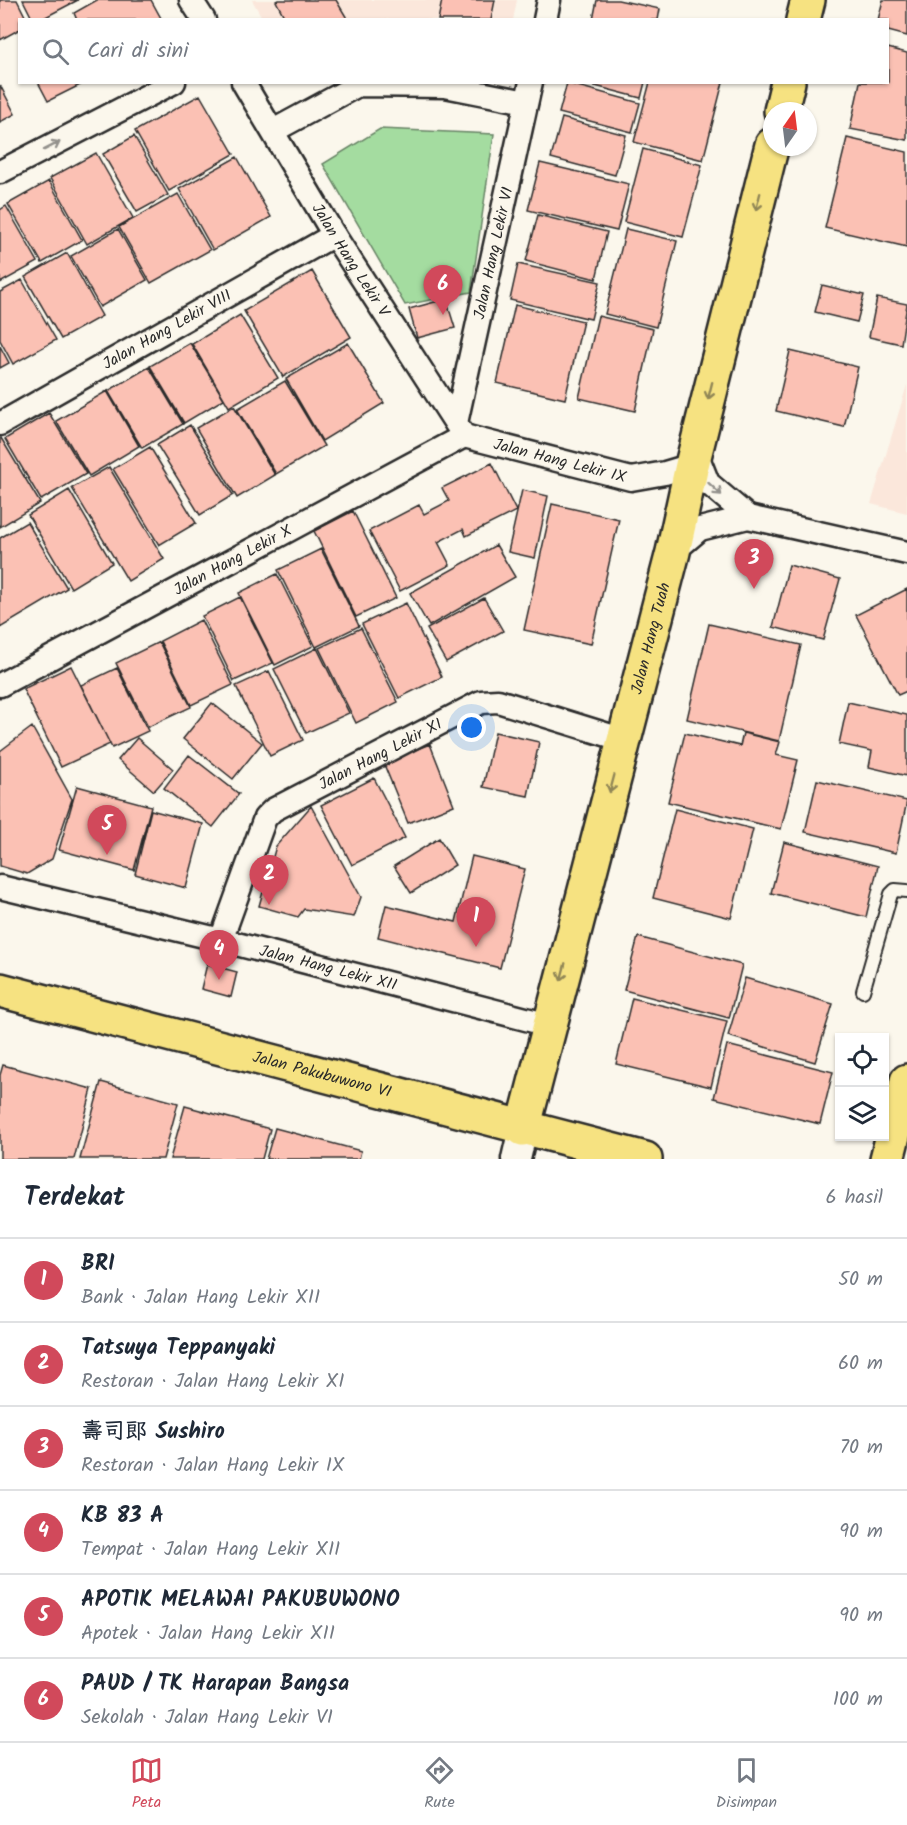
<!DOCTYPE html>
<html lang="id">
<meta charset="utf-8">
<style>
:root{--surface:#fff;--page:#f6f6f7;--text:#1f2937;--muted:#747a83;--line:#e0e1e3;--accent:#d1495b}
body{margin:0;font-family:Kalam,"LXGW WenKai TC",sans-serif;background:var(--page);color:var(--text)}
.controls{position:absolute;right:18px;bottom:18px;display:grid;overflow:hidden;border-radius:0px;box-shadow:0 2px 4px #0004}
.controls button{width:54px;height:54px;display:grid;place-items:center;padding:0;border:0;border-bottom:2px solid var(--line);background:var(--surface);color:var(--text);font:30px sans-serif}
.compass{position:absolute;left:763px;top:102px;width:54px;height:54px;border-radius:50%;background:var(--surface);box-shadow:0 2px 4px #0004;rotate:14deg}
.you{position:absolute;left:472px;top:728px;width:21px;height:21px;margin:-15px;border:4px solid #fff;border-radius:50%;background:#1a73e8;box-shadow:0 0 0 9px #1a73e833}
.badge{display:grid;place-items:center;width:39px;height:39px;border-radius:50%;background:var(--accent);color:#fff;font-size:20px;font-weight:700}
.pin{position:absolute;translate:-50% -50px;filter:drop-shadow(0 2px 3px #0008)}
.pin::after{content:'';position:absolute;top:32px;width:21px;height:18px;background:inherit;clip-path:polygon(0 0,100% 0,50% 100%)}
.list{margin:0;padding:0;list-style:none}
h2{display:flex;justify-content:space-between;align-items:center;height:78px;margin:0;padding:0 24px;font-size:26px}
h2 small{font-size:20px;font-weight:400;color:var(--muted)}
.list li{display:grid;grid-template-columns:39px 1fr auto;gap:18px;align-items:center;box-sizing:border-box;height:84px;padding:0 24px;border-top:2px solid var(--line)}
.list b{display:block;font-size:22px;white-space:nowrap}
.list p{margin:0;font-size:20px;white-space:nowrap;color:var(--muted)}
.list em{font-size:20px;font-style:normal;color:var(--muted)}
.icon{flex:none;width:33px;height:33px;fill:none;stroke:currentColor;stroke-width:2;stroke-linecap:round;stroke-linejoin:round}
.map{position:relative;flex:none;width:907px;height:1159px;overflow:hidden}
.search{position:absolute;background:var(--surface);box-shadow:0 2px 4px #0004;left:18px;right:18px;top:18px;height:66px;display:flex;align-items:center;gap:15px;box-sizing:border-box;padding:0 21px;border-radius:0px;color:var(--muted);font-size:22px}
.sheet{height:582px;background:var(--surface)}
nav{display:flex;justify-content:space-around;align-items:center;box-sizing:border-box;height:84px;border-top:2px solid var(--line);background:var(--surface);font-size:16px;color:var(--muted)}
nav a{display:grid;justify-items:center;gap:3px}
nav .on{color:var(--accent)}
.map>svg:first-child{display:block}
.built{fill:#fbe7db}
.green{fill:#a4dca0;stroke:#688466;stroke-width:1.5}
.building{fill:#fbc1b4;stroke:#2b2b2b;stroke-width:1.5}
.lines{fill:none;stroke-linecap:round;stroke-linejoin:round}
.service-casing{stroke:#2b2b2b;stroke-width:16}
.minor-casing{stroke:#2b2b2b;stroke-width:27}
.tertiary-casing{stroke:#2b2b2b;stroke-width:33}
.primary-casing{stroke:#2b2b2b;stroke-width:38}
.service{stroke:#fbf7ec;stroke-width:12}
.minor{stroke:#fbf7ec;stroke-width:22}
.tertiary{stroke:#fbf7ec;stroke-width:28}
.primary{stroke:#f6e281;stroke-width:33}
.oneway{stroke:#93918c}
.oneway2{stroke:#908656}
.labels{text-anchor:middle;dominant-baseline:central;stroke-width:5;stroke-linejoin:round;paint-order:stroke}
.street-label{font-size:16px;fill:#2b2b2b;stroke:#fbf7ec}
</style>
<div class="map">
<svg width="907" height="1159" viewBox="0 0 907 1159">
<rect width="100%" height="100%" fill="#fbf7ec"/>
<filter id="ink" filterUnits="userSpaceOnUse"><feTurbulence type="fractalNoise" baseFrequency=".0167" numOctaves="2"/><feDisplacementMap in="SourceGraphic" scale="12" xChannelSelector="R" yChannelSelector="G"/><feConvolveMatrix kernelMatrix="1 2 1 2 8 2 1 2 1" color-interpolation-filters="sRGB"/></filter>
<g filter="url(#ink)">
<!-- built -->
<path class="built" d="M252,0H517L513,20L263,19Z
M907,385V513L871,504Z"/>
<!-- green -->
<path class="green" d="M380,129L494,134L471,292L405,305L323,164Z"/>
<!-- building -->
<path class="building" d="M0,0H17L27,20H20V29L0,40Z
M23,0H78L40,20H33Z
M97,0H151L162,20H77L74,13Z
M278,0H336L348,20H286L276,1Z
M442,0H495L491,20H438Z
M597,0H618L660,9L658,20H593Z
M883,0H907V36L888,31V20H878Z
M888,48L907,53V140L850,129L860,82H888Z
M38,82H86L48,101Z
M580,82H645L641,98Z
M650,82H723L703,160L634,142Z
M567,83L640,103L632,132L559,113Z
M0,85L15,114L0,122Z
M200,95L234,154L169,191L135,131Z
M562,118L626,135L615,175L551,158Z
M134,136L168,195L137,212L103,154Z
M847,138L907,152V247L825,228Z
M643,149L702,165L683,237L624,222Z
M96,153L133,218L87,244L50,178Z
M237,157L271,217L213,250L179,189Z
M540,163L629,184L617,231L528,210Z
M49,181L82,240L42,263L8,204Z
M178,194L210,250L151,283L119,227Z
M6,206L38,262L0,283V210Z
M538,215L607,232L596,279L526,261Z
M118,229L147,280L100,307L71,256Z
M626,229L677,241L656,327L605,314Z
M67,253L102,316L61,339L25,277Z
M518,264L600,282L591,319L510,300Z
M312,271L351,337L283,377L244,311Z
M22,280L56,340L13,364L0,340V292Z
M822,285L864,295L857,322L815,312Z
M877,298L907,304L901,344L869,337Z
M446,299L455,328L417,338L409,309Z
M515,305L583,321L565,399L497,383Z
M240,315L278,378L229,407L192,344Z
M598,316L653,329L635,411L579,398Z
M190,343L224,399L184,423L150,366Z
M348,343L384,403L322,441L286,379Z
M0,346L9,363L0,368Z
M790,351L858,367L844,427L776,411Z
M149,367L183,424L142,448L108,391Z
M285,381L324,446L276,474L237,409Z
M107,391L139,446L89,476L56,421Z
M234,406L275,475L237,498L196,428Z
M49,413L86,474L41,500L5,439Z
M190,425L233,495L200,515L157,445Z
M1,438L40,503L0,527V439Z
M150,447L196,523L159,545L113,469Z
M492,463L516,511L466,536L463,529L438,542L450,565L400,591L369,531L419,505L424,514L449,501L442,488Z
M109,467L164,559L128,581L72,488Z
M69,490L112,563L71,588L28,515Z
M522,490L548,496L535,558L508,552Z
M552,504L619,519L591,644L524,630Z
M353,511L396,598L356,617L314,531Z
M27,522L67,588L0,628V538Z
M496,545L515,577L429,626L410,593Z
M321,549L359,626L316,647L278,570Z
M789,565L840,579L823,640L773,627Z
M277,574L313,646L275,665L239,593Z
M907,589V691L898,695L856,615Z
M240,597L273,663L234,681L202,616Z
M484,598L503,631L446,662L427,629Z
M406,603L442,677L399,698L362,624Z
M201,620L233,685L191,705L160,641Z
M709,624L801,645L779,741L687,719Z
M361,628L398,702L356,723L319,648Z
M159,642L191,707L148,727L116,663Z
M317,648L349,713L306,733L274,669Z
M71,666L110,744L61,767L23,689Z
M117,668L148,731L112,748L81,685Z
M269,671L303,740L270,756L236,686Z
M848,702L907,715V776L869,767L872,751L839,744Z
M212,703L262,743L233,779L183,739Z
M32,727L72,799L52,859L27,874L0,866V751Z
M495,732L539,742L528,796L483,787Z
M685,733L740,746L743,733L780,742L776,755L798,760L781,829L668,802Z
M137,738L173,769L154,791L118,760Z
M430,744L454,805L408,823L383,762Z
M189,755L239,794L213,827L164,788Z
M374,778L405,838L352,865L321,805Z
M817,780L907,801L896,853L805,832Z
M77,786L151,806L134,870L59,850Z
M311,806L361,897L354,917L304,909L298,917L259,906L276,846Z
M675,809L753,829L731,918L653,898Z
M151,810L203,824L186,888L135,874Z
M439,838L455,865L411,893L394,866Z
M784,842L878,866L866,917L771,893Z
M472,856L525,869L500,968L378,937L386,905L456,922Z
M638,937L742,965L729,1018L624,990Z
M207,964L237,972L231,997L201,989Z
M745,978L833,1004L815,1062L728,1036Z
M632,998L727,1021L711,1087L616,1064Z
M727,1045L833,1072L820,1124L714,1098Z
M3,1065L92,1089L74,1159H0V1075Z
M101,1082L178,1103L163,1159H80Z
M185,1106L270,1129L262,1159H170Z
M275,1128L361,1151L359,1159H266Z"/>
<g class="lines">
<defs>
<path id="service" d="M863,991L891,894L895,890L907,891"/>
<g id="minor">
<path d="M191,0L204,20"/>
<path d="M545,20L549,0"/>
<path id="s1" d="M243,82L334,235L464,436"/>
<path d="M273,131L358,85L445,86L526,102"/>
<path d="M0,172L174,82"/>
<path id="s2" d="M456,423L531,82"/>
<path id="s3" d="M0,424L334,235"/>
<path id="s4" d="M464,436L631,479L665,473L692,465"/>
<path d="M695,450L708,483L748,517"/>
<path d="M673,552L700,529L748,517L907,553"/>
<path id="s5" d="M0,685L464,436"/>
<path id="s6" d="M0,887L221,940L549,1025"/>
<path id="s7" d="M221,940L265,818L273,810L481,702L498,701L624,740"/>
</g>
<path id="tertiary" d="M516,1159L523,1129"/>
<g id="primary">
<path d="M803,20L808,0"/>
<path d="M781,111L788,82"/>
<path id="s8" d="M0,990L645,1159"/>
<path id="s9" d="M523,1129L673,552L692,465L772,145"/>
<path d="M887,1159L907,1081"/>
</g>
</defs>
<!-- service casing -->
<use href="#service" class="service-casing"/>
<!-- minor casing -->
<use href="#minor" class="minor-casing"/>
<!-- tertiary casing -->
<use href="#tertiary" class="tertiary-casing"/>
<!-- primary casing -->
<use href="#primary" class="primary-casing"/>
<!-- service -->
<use href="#service" class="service"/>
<!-- minor -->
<use href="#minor" class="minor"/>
<!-- tertiary -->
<use href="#tertiary" class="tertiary"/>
<!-- primary -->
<use href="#primary" class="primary"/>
</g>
<!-- one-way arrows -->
<defs><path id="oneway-shaft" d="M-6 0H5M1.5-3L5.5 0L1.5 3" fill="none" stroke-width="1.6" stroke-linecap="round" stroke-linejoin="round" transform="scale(1.5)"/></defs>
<g class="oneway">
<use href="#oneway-shaft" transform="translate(52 146) rotate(-27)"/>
<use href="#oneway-shaft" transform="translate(715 489) rotate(43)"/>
</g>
<g class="oneway2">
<use href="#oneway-shaft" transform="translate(758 202) rotate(104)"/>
<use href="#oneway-shaft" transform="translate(710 391) rotate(104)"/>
<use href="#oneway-shaft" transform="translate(612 784) rotate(105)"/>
<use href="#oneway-shaft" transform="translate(563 972) rotate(105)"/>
</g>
</g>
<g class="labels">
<!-- street labels -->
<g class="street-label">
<text stroke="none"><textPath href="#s2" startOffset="174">Jalan Hang Lekir VI</textPath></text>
<text stroke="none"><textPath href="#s1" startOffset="208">Jalan Hang Lekir V</textPath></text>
<text stroke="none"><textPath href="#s3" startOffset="192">Jalan Hang Lekir VIII</textPath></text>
<text stroke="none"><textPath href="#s4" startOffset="99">Jalan Hang Lekir IX</textPath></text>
<text stroke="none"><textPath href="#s5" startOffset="264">Jalan Hang Lekir X</textPath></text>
<text stroke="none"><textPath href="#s9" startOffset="507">Jalan Hang Tuah</textPath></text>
<text stroke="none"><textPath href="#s7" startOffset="262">Jalan Hang Lekir XI</textPath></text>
<text stroke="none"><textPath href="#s6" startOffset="338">Jalan Hang Lekir XII</textPath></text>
<text stroke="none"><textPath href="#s8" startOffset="333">Jalan Pakubuwono VI</textPath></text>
</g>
</g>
</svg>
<div class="controls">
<button><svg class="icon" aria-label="locate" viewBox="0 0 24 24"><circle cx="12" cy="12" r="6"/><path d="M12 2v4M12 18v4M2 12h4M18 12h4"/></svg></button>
<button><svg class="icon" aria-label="layers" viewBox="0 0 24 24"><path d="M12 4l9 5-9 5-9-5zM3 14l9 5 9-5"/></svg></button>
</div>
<svg class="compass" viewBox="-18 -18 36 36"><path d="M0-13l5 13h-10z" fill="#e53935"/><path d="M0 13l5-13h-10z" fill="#747a83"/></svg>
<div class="you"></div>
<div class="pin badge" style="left:476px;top:947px">1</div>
<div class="pin badge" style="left:269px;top:905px">2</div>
<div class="pin badge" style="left:754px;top:589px">3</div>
<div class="pin badge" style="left:219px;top:980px">4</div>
<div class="pin badge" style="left:107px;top:855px">5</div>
<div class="pin badge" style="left:443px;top:315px">6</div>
<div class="search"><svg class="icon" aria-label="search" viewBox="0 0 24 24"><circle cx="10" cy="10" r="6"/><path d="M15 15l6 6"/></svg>Cari di sini</div>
</div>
<section class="sheet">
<h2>Terdekat<small>6 hasil</small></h2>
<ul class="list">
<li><span class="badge">1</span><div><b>BRI</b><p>Bank · Jalan Hang Lekir XII</p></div><em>50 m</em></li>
<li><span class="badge">2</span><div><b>Tatsuya Teppanyaki</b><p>Restoran · Jalan Hang Lekir XI</p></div><em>60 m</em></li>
<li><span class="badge">3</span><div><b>壽司郎 Sushiro</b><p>Restoran · Jalan Hang Lekir IX</p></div><em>70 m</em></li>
<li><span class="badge">4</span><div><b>KB 83 A</b><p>Tempat · Jalan Hang Lekir XII</p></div><em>90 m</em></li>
<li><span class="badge">5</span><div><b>APOTIK MELAWAI PAKUBUWONO</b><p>Apotek · Jalan Hang Lekir XII</p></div><em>90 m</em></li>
<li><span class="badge">6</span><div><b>PAUD / TK Harapan Bangsa</b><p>Sekolah · Jalan Hang Lekir VI</p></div><em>100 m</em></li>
</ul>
</section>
<nav>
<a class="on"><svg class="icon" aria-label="map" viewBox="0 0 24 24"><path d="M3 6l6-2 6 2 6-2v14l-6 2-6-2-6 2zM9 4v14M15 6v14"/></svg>Peta</a>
<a><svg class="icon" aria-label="directions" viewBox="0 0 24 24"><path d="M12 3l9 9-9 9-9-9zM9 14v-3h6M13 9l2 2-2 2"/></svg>Rute</a>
<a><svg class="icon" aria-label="saved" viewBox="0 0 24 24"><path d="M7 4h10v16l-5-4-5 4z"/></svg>Disimpan</a>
</nav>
